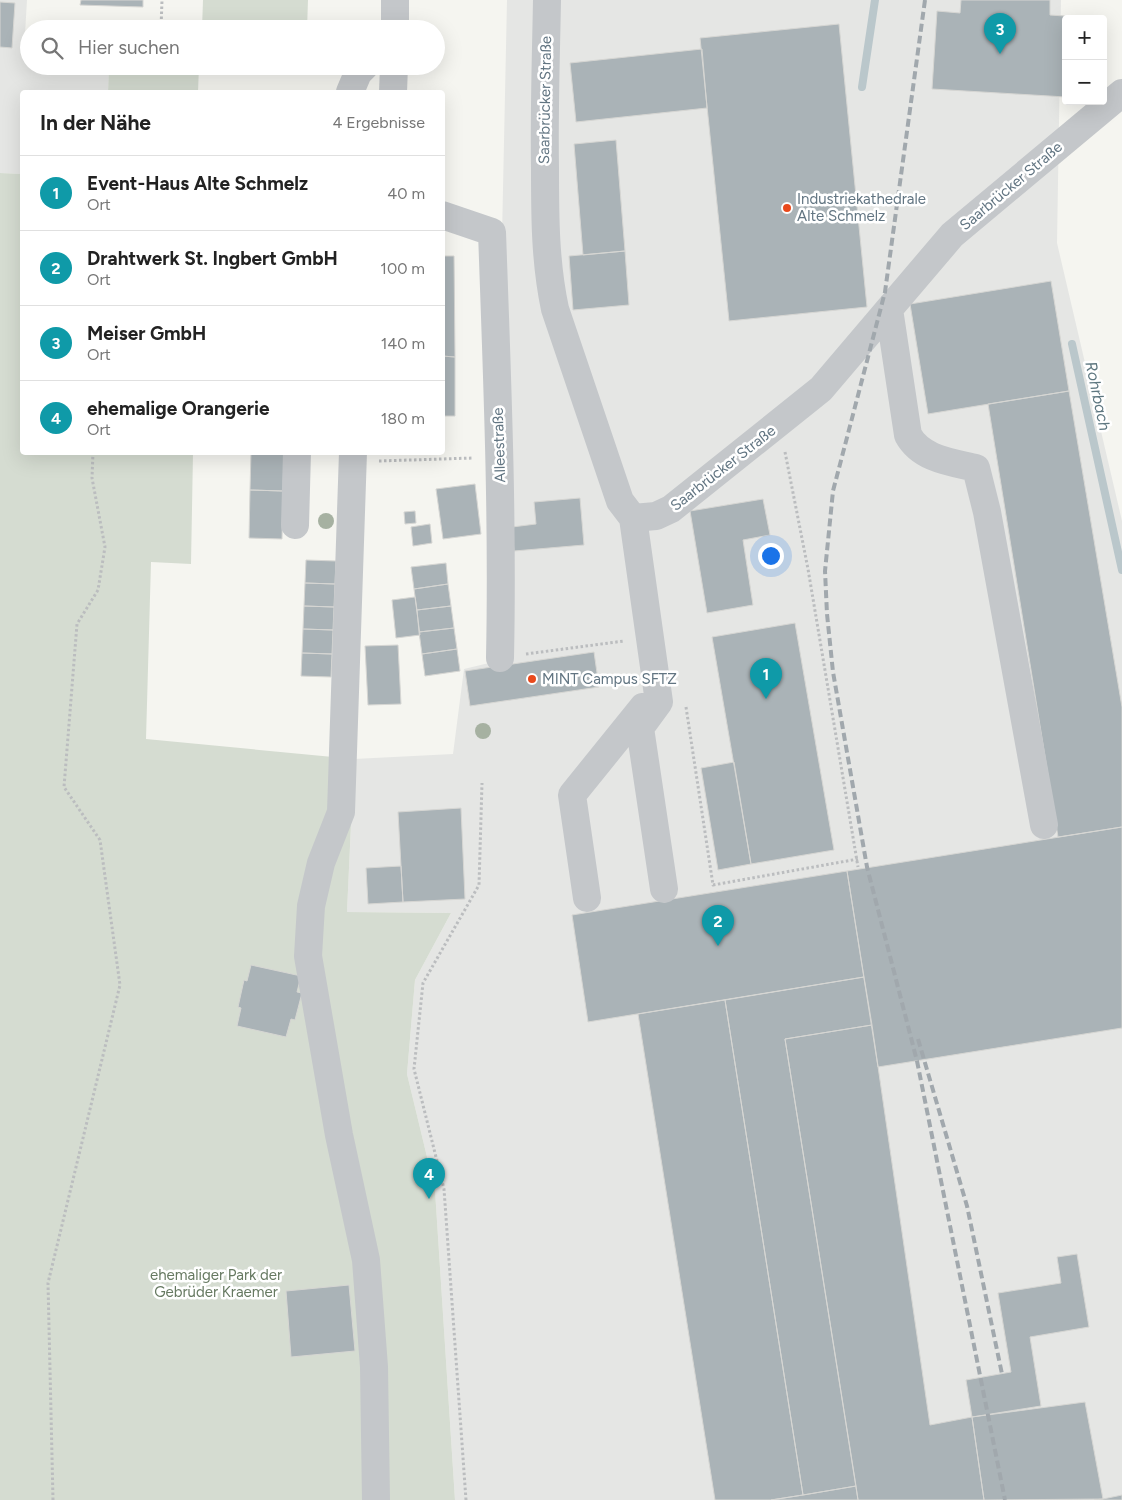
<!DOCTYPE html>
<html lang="de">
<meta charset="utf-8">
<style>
:root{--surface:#fff;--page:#f6f6f6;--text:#222;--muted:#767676;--line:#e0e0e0;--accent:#e9491c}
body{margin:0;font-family:Figtree,sans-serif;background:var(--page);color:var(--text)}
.controls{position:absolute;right:15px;top:15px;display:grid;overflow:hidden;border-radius:5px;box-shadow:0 5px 20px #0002}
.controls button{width:45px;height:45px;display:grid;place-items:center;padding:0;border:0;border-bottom:1px solid var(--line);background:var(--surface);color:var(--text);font:25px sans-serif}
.you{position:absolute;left:770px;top:555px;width:18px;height:18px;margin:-12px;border:4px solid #fff;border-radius:50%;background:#1a73e8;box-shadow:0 0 0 8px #1a73e833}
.badge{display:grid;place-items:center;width:32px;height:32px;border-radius:50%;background:var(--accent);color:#fff;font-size:16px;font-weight:700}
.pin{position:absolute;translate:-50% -41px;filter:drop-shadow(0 1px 2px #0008)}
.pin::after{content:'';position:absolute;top:26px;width:18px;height:15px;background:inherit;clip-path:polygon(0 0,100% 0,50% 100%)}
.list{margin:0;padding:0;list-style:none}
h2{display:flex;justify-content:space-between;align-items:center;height:65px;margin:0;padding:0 20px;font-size:21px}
h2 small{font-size:16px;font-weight:400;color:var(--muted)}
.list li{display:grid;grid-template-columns:32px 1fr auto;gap:15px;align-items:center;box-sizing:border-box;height:75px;padding:0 20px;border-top:1px solid var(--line)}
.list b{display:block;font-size:19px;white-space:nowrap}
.list p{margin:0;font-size:16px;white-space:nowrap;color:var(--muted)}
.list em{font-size:16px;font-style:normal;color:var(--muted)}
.icon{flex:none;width:28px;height:28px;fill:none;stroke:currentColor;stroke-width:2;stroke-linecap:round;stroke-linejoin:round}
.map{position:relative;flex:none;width:1122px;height:1500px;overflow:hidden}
.search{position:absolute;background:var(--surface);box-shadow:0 5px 20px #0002;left:20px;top:20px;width:425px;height:55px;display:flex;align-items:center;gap:12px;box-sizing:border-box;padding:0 18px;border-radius:28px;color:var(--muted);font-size:19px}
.panel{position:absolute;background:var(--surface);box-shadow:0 5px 20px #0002;left:20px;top:90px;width:425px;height:365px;border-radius:5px}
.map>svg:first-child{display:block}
.built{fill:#e5e6e4}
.green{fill:#d5dcd1}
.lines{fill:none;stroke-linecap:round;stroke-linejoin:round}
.stream{stroke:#bac7cb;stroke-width:8}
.building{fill:#aab3b7;stroke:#d6d6d3}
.path{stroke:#bbbdbf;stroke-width:3;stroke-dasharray:2.5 2.5;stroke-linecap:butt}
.minor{stroke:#c4c7ca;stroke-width:28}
.rail{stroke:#a1a8ad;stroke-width:4;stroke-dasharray:8 4;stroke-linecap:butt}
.tree{fill:#a6b1a1}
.poi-dot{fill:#e9491c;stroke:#fff;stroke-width:2}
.labels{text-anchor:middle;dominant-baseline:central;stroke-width:5;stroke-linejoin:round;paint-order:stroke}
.street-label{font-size:15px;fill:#627582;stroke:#fff}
.poi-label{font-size:15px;fill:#627582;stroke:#fff;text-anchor:start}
.park-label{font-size:15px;fill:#667961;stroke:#fff}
.water-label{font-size:16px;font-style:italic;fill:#5e7780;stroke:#fff}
</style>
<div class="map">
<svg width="1122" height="1500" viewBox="0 0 1122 1500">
<rect width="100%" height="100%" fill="#f5f5f0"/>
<!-- built -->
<path class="built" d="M0,0H27L25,34H29V66H109L108,92H22V174L0,173Z
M507,0H1061L1057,243L1122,521V1500H455L435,1190L407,1074L415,980L451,913L347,912L354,759L453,754L464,669L493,662Z"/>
<!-- green -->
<path class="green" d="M203,0H308L307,29H202Z
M109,66H199L198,92H108Z
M0,173L22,174V452L193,453L191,564L151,562L146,739L354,759L347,912L451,913L415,980L407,1074L435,1190L455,1500H0Z"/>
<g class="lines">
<!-- stream -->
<path class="stream" d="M862,87L875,0
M1072,344L1122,570"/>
</g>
<!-- building -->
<path class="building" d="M81,0H143V7L80,5Z
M961,0H1050V15L1093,18L1066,19V97L932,89L937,11L960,13Z
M0,2L15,3L12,48L0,47Z
M839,24L867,307L729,321L700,38Z
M702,49L707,108L576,122L570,63Z
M616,140L625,251L583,255L574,144Z
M625,251L629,305L573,310L569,256Z
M442,256H454L455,357L442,356Z
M1051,281L1069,391L928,414L910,304Z
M442,356L455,357V416H442Z
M1069,391L1122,707V827L1058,837L988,404Z
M251,452H284L283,491L250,490Z
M475,484L481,534L443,539L436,489Z
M250,490L283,491L282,539L249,538Z
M580,498L584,545L514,551L512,527L536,524L534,502Z
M763,499L770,535L743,540L753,605L707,613L690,511Z
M415,511L416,523L405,524L404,512Z
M430,524L432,543L413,546L411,527Z
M306,560L336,561L335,584L305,583Z
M446,563L448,584L414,589L411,567Z
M305,583L335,584L334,607L304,606Z
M448,584L451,606L417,610L414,589Z
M415,597L420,635L396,638L392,600Z
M304,606L334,607L333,630L303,629Z
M451,606L454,628L419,632L417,610Z
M795,623L834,850L751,864L712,637Z
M454,628L457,649L422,654L419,632Z
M303,629L333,630L332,654L302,653Z
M398,645L401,704L368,705L365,646Z
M457,649L460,671L425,676L422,654Z
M594,652L599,687L470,706L465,671Z
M302,653L332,654L331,677L301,676Z
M734,762L751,864L718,870L701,768Z
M461,808L465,899L403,902L398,812Z
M1122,827V1028L878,1067L847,871Z
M401,866L403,902L368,904L366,868Z
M847,871L864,977L588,1022L572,915Z
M251,965L301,976L297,992L302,993L295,1020L291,1019L286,1037L237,1026L241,1008L238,1007L244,980L247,981Z
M864,977L872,1025L785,1039L856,1486L803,1495L725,1000Z
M725,1000L803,1495L771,1500H715L638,1014Z
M872,1025L930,1425L972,1417L984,1500H858L785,1039Z
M1077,1254L1089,1327L1030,1337L1041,1406L972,1417L966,1380L1011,1372L998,1293L1061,1283L1057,1257Z
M349,1285L355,1351L291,1357L286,1291Z
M1085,1402L1103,1499L984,1500L972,1417Z
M856,1486L858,1500H771L803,1495Z
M1122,1495V1500H1094L1103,1499Z"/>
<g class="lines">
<!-- path -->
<path class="path" d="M161,29L162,0
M785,452L808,569L858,867
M379,461L473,458
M526,654L624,641
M686,707L713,885L858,859
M53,1500L48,1283L120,985L100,840L64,787L77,624L98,590L105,547L92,478L93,452
M466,1500L444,1189L414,1069L423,983L479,885L482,783"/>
<!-- minor -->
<path class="minor" d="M547,0C546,56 544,112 545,168C545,216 545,262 555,309L620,501L633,518L656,516L671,509L821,389L952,235L1122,93
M395,29V0
M350,92L358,73L365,66
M393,92L394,66
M442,215L492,232C497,374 503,515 500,658
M889,309L908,435C921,459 951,462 976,468L987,512L1044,825
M353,452L341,812L321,863L311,906L308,956L339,1135L366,1260L374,1367L376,1500
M633,518L659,702L640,728L664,889
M295,525L297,452
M587,898L572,795L643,707"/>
<!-- rail -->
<path class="rail" d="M925,0L885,292L833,491L825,571L827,614L833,672L867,867L917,1061L1005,1500
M918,1039L967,1206L1002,1374"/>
</g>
<!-- trees -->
<g class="tree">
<circle cx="326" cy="521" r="8"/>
<circle cx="483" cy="731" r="8"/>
</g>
<!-- markers -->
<g class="poi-dot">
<circle cx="787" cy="208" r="5"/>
<circle cx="532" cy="679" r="5"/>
</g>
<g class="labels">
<!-- street labels -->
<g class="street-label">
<text transform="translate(545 100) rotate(-89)">Saarbrücker Straße</text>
<text transform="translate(1011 186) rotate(-40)">Saarbrücker Straße</text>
<text transform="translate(499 445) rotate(-92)">Alleestraße</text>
<text transform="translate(723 468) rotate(-38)">Saarbrücker Straße</text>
</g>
<!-- poi labels -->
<g class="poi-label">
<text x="797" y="199">Industriekathedrale<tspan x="797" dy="17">Alte Schmelz</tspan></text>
<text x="542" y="679">MINT Campus SFTZ</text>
</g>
<!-- park labels -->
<g class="park-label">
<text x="216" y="1275">ehemaliger Park der<tspan x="216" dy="17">Gebrüder Kraemer</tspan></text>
</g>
<!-- water labels -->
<g class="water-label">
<text transform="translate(1098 396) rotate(78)">Rohrbach</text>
</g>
</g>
</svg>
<div class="controls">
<button>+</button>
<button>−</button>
</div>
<div class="you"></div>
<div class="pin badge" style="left:766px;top:699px;background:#0f9aa8">1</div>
<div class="pin badge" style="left:718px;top:946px;background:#0f9aa8">2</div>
<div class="pin badge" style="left:1000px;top:54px;background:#0f9aa8">3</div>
<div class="pin badge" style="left:429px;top:1199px;background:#0f9aa8">4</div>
<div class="search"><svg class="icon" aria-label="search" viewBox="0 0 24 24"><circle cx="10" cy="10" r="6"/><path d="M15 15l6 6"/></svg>Hier suchen</div>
<section class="panel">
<h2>In der Nähe<small>4 Ergebnisse</small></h2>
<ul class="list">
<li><span class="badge" style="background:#0f9aa8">1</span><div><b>Event-Haus Alte Schmelz</b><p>Ort</p></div><em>40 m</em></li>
<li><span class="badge" style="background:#0f9aa8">2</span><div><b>Drahtwerk St. Ingbert GmbH</b><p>Ort</p></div><em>100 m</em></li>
<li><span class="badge" style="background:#0f9aa8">3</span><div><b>Meiser GmbH</b><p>Ort</p></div><em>140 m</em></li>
<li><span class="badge" style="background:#0f9aa8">4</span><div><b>ehemalige Orangerie</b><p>Ort</p></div><em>180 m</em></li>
</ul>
</section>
</div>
